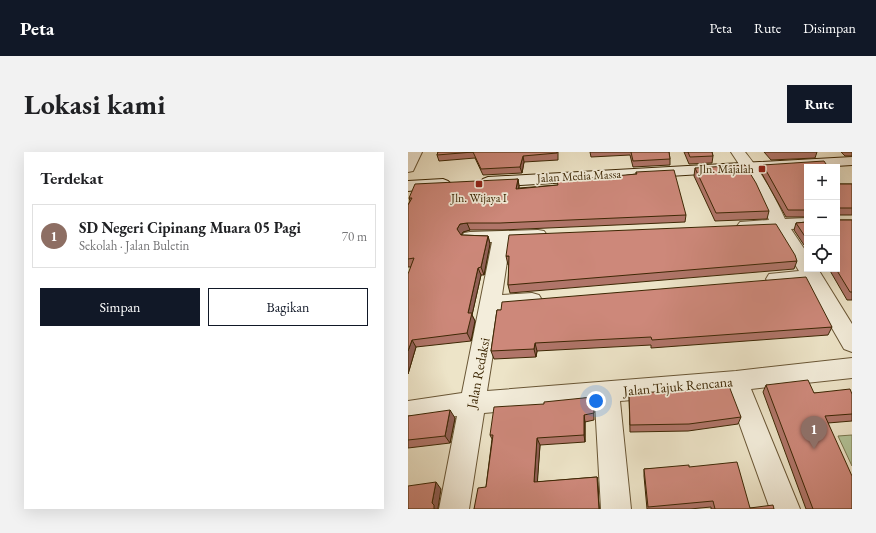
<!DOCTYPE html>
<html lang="id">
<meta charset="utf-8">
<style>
:root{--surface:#fff;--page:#f2f2f2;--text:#202124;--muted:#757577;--line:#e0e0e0;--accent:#111827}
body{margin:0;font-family:"EB Garamond",serif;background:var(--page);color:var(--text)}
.controls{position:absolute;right:12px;top:12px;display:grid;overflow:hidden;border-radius:0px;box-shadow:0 4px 16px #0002}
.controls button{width:36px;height:36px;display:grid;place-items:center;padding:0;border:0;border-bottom:1px solid var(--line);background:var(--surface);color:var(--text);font:20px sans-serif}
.you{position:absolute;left:188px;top:249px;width:14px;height:14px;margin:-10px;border:3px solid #fff;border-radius:50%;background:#1a73e8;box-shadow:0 0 0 6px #1a73e833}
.badge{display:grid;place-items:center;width:26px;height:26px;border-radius:50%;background:var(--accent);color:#fff;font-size:13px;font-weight:700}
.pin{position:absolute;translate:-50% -33px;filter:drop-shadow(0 1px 2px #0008)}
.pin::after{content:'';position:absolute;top:21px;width:14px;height:12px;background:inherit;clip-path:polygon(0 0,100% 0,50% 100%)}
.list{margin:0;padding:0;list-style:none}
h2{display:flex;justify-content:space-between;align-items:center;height:52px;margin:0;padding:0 16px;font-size:17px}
h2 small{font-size:13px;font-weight:400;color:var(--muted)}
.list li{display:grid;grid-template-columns:26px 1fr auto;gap:12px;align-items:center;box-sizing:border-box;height:64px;margin:0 8px 8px;padding:0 8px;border:1px solid var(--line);border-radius:0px}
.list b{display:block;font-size:15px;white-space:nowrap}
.list p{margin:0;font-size:13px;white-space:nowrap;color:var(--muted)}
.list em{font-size:13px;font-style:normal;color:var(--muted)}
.actions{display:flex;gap:8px;padding:12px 16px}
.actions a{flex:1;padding:9px 0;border:1px solid var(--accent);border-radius:0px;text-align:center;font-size:14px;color:var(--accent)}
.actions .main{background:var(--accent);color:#fff}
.icon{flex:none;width:22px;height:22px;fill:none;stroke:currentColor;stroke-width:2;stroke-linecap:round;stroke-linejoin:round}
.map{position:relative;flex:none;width:444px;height:357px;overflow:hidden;border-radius:0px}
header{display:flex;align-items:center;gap:24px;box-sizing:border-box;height:56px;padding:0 20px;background:var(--accent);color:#fff}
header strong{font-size:19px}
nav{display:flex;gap:22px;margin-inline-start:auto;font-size:14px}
.intro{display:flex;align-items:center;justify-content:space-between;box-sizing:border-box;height:96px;padding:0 24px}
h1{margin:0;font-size:28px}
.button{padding:10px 18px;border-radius:0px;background:var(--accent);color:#fff;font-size:14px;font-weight:700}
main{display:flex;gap:24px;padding:0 24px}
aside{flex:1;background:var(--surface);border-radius:0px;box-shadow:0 4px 16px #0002}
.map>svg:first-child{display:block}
.green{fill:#b3c59a;stroke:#78764f}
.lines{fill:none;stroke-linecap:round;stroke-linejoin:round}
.street-casing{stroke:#695635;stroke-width:2}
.secondary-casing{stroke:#3d2704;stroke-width:2}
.street{fill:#f3eddb;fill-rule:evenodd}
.secondary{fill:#f3eddb;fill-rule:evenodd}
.wall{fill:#b07569;stroke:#3d2704}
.shaded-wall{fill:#905f55;stroke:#3d2704}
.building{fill:#cd887a;stroke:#3d2704}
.poi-dot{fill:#8f2418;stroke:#f3eddb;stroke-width:1.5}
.labels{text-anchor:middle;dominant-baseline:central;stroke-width:3.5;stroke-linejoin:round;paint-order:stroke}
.far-poi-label{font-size:12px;fill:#3d2704;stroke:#f3eddb;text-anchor:end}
.far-street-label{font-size:12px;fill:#3d2704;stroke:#f3eddb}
.street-label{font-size:14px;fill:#3d2704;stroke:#f3eddb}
</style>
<header>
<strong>Peta</strong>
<nav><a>Peta</a><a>Rute</a><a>Disimpan</a></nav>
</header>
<div class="intro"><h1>Lokasi kami</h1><a class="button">Rute</a></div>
<main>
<aside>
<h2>Terdekat<small></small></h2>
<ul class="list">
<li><span class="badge" style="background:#8d6e63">1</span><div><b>SD Negeri Cipinang Muara 05 Pagi</b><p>Sekolah · Jalan Buletin</p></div><em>70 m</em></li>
</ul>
<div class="actions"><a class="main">Simpan</a><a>Bagikan</a></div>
</aside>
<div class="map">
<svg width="444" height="357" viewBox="0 0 444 357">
<rect width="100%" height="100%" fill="#ede4c8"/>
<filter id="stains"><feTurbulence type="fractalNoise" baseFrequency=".005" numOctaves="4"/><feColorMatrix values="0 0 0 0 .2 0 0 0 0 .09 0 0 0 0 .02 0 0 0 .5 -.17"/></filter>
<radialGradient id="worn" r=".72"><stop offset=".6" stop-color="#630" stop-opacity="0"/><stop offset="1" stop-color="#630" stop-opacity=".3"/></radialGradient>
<!-- green -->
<path class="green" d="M444,283V314L430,284Z"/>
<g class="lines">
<defs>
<path id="street" d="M0,0H14L5,19L0,20Z
M323,0H337C354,21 366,43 377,67L399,66V76L383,77L399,101V117H410L444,172V200L436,197L398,131L368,134L361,132L358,127L361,122L391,119L366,78L338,79L332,78L329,74L332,70L361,68L348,38Z
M130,78L136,79L139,83L136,87L102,89L94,143L124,141L131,143L134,148L131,153L124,155L92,158L79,239L328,219L444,206V226L343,237L392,357H362L320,240L212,249L223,357H193L187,251L76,261L61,357H31L49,264L0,271V249L54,241L84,90H62L56,89L53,85L56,81L62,80Z"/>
<path id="secondary" d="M444,5V13L80,35L75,33L72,30L75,27L80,25Z
M35,27L40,29L43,32L40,35L0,39V29Z"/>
</defs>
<!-- street casing -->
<use href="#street" class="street-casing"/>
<!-- secondary casing -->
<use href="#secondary" class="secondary-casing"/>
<!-- street -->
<use href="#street" class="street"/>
<!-- secondary -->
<use href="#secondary" class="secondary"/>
</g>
<!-- wall -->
<path class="wall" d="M30,0H150V8L116,10L114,21L75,23L67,6L31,9L29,3Z
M182,0H261L262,7V13L225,15L222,3L183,5Z
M276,0H304L305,4L304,11L281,12Z
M356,0H409L407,6L363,8Z
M433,0H444V4H437Z
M355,13L399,15V65H378L353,20Z
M287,16L361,59L359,67L307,69L286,24Z
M228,20L278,63L277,70L94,78H62L55,80L53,83L80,84L82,92L76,123H73L64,163L67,169L63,189L8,195L0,222L3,115H0V53L2,49L1,46L110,27L111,34V36L150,33L228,22Z
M431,32H444V63H431V68H444V148H439L421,117H429Z
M399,70V93H396L386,78L388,71Z
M98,104L389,109L386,117L102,141L100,133L101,113H100Z
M89,158L424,175L420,183L243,196V193L129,199L128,205L86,207L83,199Z
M358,233L406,241L444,242V269L420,271L444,357H398L355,240Z
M221,242L333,265L330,272L280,279L222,280Z
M185,245L186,268L177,270V290L132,293L129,330L189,325L191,357H66L78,335L84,287L82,283L136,252Z
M0,264L47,266L42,291L0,296Z
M281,315L342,356L366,357H303V355L282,357H239L236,324V317Z"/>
<!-- shaded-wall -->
<path class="shaded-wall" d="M115,4L116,10L114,21L112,15Z
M110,27L111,34L109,44L108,37Z
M59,71L62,78L55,80L52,85L49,77L52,72Z
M80,84L82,92L76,123L73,115Z
M70,116L73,123L64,163L67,169L63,189L59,181L60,161Z
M4,188L8,195L0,222V199Z
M127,191L129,199L128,205L126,197Z
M42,258L47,266L42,291L37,284Z
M176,263L177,270V290L176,283Z
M129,286L132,293L129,336L126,330Z
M189,325L190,331L191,357Z
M28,330L33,337L30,356V357H26L24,351Z"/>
<!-- building -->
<path class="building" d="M30,0H65L29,3Z
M65,0H149V1L115,4L112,15L73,17Z
M223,0H261L262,7L225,9Z
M280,0H304L305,4L282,5Z
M416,9L420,15H399V58H380L355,13Z
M337,13L348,31L361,59L308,61L287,16Z
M266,18L278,63L92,71H59L52,72L49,77L53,83L80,84L73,115L70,116L60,161H64L59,181L4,188L0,199V122L6,106L0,107V53L4,46H1L7,32L110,27L108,37L150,33L149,29L229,22L228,20Z
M429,29L431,32H444V56H431V68H444V140H442L428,117H429Z
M399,70V86H398L388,71Z
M368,72L387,103L389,109L100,133L101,104H98L101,83Z
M398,125L424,175L244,188L243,185L127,191L126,197L83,199L89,158H93L94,150Z
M400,228L406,241L442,237L444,242V262L417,264L444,324V357H405L358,233Z
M321,234L333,265L281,272L222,273L221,242Z
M185,245L186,261L176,263V283L129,286L126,330L189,325L191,357H66L70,336L78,335L85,283H82L86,255L136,252V250Z
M42,258L37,284L0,288V264Z
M329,310L342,356L365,353L366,357H307L305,349L240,355L236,317L281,313V315Z
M28,330L24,351L26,353V357H0V334Z"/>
<!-- markers -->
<g class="poi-dot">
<rect x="350" y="13" width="8" height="8" rx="2"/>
<rect x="67" y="28" width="8" height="8" rx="2"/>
</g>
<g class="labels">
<!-- far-poi labels -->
<g class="far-poi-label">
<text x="346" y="17">Jln. Majalah</text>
<text x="71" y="46" text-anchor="middle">Jln. Wijaya I</text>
</g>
<!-- far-street labels -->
<g class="far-street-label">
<text transform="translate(171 24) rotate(-3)">Jalan Media Massa</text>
</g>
<!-- street labels -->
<g class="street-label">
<text transform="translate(70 221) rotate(-79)">Jalan Redaksi</text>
<text transform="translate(270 234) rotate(-5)">Jalan Tajuk Rencana</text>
</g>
</g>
<rect width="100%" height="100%" filter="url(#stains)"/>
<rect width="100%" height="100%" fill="url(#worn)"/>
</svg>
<div class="controls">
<button>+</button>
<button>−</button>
<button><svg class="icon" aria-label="locate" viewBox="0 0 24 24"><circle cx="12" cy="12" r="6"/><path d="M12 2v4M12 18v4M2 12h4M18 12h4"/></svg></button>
</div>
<div class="you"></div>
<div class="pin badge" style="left:406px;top:297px;background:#8d6e63">1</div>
</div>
</main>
